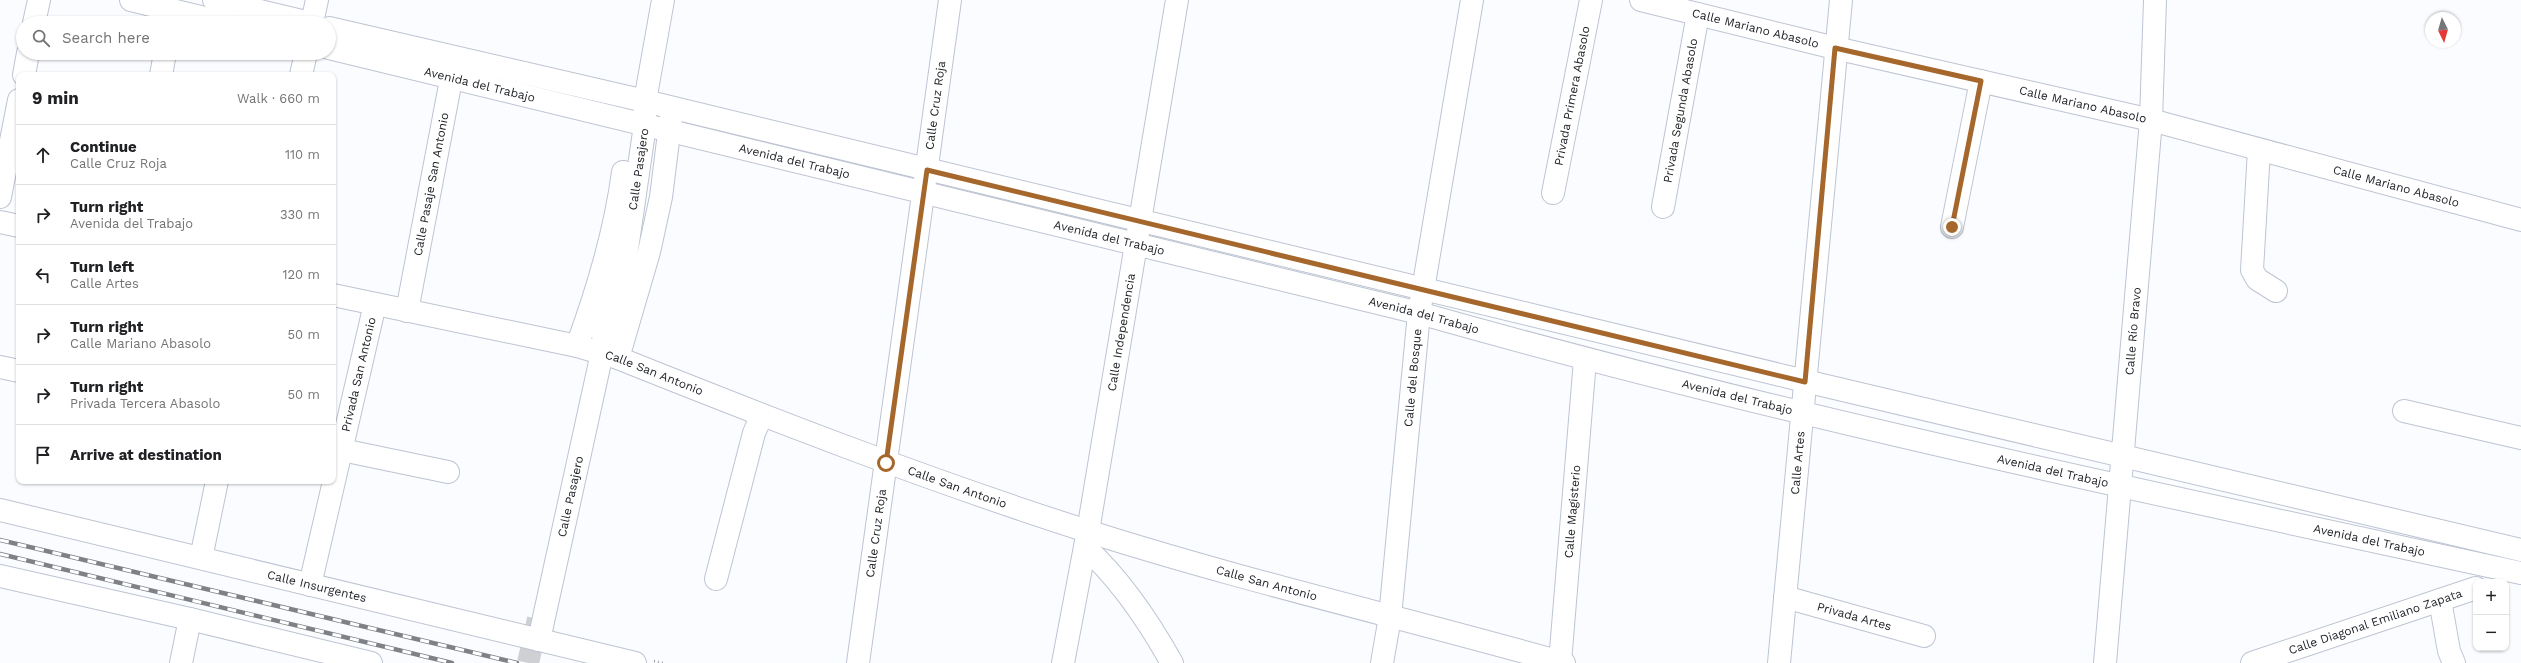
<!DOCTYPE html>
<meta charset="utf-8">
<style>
:root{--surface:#fff;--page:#f2f2f2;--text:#202124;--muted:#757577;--line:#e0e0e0}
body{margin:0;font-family:"Work Sans",sans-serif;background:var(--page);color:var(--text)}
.controls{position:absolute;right:12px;bottom:12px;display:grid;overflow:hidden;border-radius:8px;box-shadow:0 1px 3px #0004}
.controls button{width:36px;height:36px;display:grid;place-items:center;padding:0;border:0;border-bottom:1px solid var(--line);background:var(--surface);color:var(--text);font:20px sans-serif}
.compass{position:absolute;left:2425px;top:12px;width:36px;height:36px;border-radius:50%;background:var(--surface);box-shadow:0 1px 3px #0004;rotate:175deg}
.stop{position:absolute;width:12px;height:12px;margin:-9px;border:3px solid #a5672c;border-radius:50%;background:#fff}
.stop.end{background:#a5672c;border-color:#fff;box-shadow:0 1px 4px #0008}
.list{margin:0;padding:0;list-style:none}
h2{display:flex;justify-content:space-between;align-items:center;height:52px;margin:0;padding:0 16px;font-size:17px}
h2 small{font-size:13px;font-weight:400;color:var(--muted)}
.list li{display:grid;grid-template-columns:26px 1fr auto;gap:12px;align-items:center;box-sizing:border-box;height:60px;padding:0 16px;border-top:1px solid var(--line)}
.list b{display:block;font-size:15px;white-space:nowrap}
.list p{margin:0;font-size:13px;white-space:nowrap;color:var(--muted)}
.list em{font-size:13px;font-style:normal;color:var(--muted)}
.icon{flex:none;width:22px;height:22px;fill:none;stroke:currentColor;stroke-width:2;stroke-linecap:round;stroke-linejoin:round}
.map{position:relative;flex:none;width:2521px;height:663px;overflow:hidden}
.search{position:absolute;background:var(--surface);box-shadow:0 1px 3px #0004;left:16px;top:16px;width:320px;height:44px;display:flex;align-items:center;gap:10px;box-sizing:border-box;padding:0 14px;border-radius:22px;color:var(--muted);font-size:15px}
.panel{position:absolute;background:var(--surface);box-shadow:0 1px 3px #0004;left:16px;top:72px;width:320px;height:412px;border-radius:8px}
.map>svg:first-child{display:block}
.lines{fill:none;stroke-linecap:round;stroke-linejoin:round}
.minor-tunnel{stroke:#ced0d3;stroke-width:22;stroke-dasharray:22 11;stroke-linecap:butt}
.minor-casing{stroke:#bdc4d2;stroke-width:24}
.path{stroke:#9a9da1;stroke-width:2.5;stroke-dasharray:1 3;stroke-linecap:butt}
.minor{stroke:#fff;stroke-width:22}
.rail-casing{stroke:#7e8185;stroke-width:4.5}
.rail{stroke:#fff;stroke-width:3;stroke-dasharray:9;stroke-linecap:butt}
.route{stroke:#a5672c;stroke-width:5}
.labels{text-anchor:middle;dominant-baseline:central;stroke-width:3;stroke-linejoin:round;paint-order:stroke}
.street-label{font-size:12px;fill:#1c1f24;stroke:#fff}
</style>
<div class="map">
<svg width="2521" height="663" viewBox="0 0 2521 663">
<rect width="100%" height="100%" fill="#fafcff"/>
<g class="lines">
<!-- minor-tunnel -->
<path class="minor-tunnel" d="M528,663L538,619"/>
<defs>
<g id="minor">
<path d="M131,0L225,23"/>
<path d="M214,0L310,23"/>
<path id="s1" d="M1641,0L1835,48L2151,120L2521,220"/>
<path d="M34,23L39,0"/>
<path d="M312,23L317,0"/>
<path d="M329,28L645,101L1805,381L2521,550"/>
<path id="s2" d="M329,48L1419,313C1782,416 2152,493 2521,573"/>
<path d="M24,75L28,53"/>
<path d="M161,75L165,53"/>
<path d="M301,75L306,53"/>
<path d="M2259,150L2252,270L2257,279L2276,291"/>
<path id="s3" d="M1553,193L1591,0"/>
<path d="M0,197L19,100"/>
<path id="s4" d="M1663,207L1698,14"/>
<path d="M0,222L19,226"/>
<path d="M1952,227L1981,81"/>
<path id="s5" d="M333,295L577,346L618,358C773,420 928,480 1087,531C1244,581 1405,618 1564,663"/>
<path id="s6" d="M407,311L454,64"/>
<path id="s7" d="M603,336L626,256L645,125V101L663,0"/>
<path d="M577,346C598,289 615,233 623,172"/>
<path d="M618,358L649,252L661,197L671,117"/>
<path d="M0,367L19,371"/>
<path d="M2404,411L2521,438"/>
<path d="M342,450L448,472"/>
<path id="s8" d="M0,510L635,663"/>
<path d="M1085,547C1121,580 1148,620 1172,663"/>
<path d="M201,558L217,481"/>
<path d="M0,576L190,619L371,663"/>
<path d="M716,579L754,433L762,415"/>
<path id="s9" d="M310,585L375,304"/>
<path id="s10" d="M1785,597L1924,636"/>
<path d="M2440,600L2449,651L2454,663"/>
<path id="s11" d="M539,640L602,353"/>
<path id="s12" d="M1560,662L1585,360"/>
<path d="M181,663L190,619"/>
<path id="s13" d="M858,663L950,0"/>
<path id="s14" d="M1063,663L1088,531L1177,0"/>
<path id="s15" d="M1382,663L1390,617L1419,313L1472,0"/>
<path id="s16" d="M1779,663L1841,0"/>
<path id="s17" d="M2105,663L2151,120L2155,0"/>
<path id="s18" d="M2252,663L2476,588"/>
</g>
</defs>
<!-- minor casing -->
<use href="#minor" class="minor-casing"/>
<!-- path -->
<path class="path" d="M654,661L663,663"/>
<!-- minor -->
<use href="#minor" class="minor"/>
<defs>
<path id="rail" d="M0,540L517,663
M0,554L452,663"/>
</defs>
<!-- rail casing -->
<use href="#rail" class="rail-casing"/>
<!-- rail -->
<use href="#rail" class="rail"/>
</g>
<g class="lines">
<!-- route -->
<path class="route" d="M886,463L927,170L1805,382L1835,48L1981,81L1952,227"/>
</g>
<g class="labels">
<!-- street labels -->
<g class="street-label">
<text stroke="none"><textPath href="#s1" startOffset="118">Calle Mariano Abasolo</textPath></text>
<text stroke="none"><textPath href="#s2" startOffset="155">Avenida del Trabajo</textPath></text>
<text stroke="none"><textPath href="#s3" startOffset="99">Privada Primera Abasolo</textPath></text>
<text stroke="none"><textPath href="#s1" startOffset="454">Calle Mariano Abasolo</textPath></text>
<text stroke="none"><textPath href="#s13" startOffset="563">Calle Cruz Roja</textPath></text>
<text stroke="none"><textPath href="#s4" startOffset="98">Privada Segunda Abasolo</textPath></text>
<text stroke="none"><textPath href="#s2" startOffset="479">Avenida del Trabajo</textPath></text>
<text stroke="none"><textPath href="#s7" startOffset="171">Calle Pasajero</textPath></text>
<text stroke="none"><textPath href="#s6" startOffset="129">Calle Pasaje San Antonio</textPath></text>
<text stroke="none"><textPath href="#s1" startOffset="778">Calle Mariano Abasolo</textPath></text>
<text stroke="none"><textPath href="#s2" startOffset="803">Avenida del Trabajo</textPath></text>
<text stroke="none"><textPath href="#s2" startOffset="1127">Avenida del Trabajo</textPath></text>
<text stroke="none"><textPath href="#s14" startOffset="336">Calle Independencia</textPath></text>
<text stroke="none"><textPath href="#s17" startOffset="333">Calle Río Bravo</textPath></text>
<text stroke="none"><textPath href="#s5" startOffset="331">Calle San Antonio</textPath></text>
<text stroke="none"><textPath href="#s9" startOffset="216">Privada San Antonio</textPath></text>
<text stroke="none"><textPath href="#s15" startOffset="287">Calle del Bosque</textPath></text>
<text stroke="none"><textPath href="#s2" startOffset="1451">Avenida del Trabajo</textPath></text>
<text stroke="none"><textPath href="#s16" startOffset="201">Calle Artes</textPath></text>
<text stroke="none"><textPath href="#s2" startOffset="1775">Avenida del Trabajo</textPath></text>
<text stroke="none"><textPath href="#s5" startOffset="655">Calle San Antonio</textPath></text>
<text stroke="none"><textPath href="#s11" startOffset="147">Calle Pasajero</textPath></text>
<text stroke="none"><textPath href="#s12" startOffset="151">Calle Magisterio</textPath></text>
<text stroke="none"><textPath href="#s13" startOffset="131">Calle Cruz Roja</textPath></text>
<text stroke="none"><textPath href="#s2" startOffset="2099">Avenida del Trabajo</textPath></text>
<text stroke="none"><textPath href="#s5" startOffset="979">Calle San Antonio</textPath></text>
<text stroke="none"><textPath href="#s8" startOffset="326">Calle Insurgentes</textPath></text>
<text stroke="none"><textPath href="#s10" startOffset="72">Privada Artes</textPath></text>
<text stroke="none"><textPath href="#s18" startOffset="130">Calle Diagonal Emiliano Zapata</textPath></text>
</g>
</g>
</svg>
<div class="controls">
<button>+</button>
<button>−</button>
</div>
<svg class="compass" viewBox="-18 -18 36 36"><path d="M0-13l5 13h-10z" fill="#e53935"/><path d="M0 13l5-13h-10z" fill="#757577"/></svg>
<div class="stop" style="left:886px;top:463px"></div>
<div class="stop end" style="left:1952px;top:227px"></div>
<div class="search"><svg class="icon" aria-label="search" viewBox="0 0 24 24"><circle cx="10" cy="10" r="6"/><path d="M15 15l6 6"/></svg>Search here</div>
<section class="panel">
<h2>9 min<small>Walk · 660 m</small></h2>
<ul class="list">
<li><svg class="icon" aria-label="ahead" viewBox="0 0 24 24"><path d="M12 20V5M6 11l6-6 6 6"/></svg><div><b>Continue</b><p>Calle Cruz Roja</p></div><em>110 m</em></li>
<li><svg class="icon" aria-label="right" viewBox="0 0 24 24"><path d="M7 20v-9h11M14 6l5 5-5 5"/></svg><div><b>Turn right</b><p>Avenida del Trabajo</p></div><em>330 m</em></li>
<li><svg class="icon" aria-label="left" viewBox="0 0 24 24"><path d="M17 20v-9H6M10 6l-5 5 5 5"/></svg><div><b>Turn left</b><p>Calle Artes</p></div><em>120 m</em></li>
<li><svg class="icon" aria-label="right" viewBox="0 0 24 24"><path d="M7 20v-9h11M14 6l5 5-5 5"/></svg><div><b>Turn right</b><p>Calle Mariano Abasolo</p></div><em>50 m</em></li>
<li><svg class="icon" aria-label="right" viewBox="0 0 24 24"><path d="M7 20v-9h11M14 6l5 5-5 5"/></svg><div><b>Turn right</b><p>Privada Tercera Abasolo</p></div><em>50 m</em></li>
<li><svg class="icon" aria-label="arrive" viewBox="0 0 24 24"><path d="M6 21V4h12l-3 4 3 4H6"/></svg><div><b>Arrive at destination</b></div></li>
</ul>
</section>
</div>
